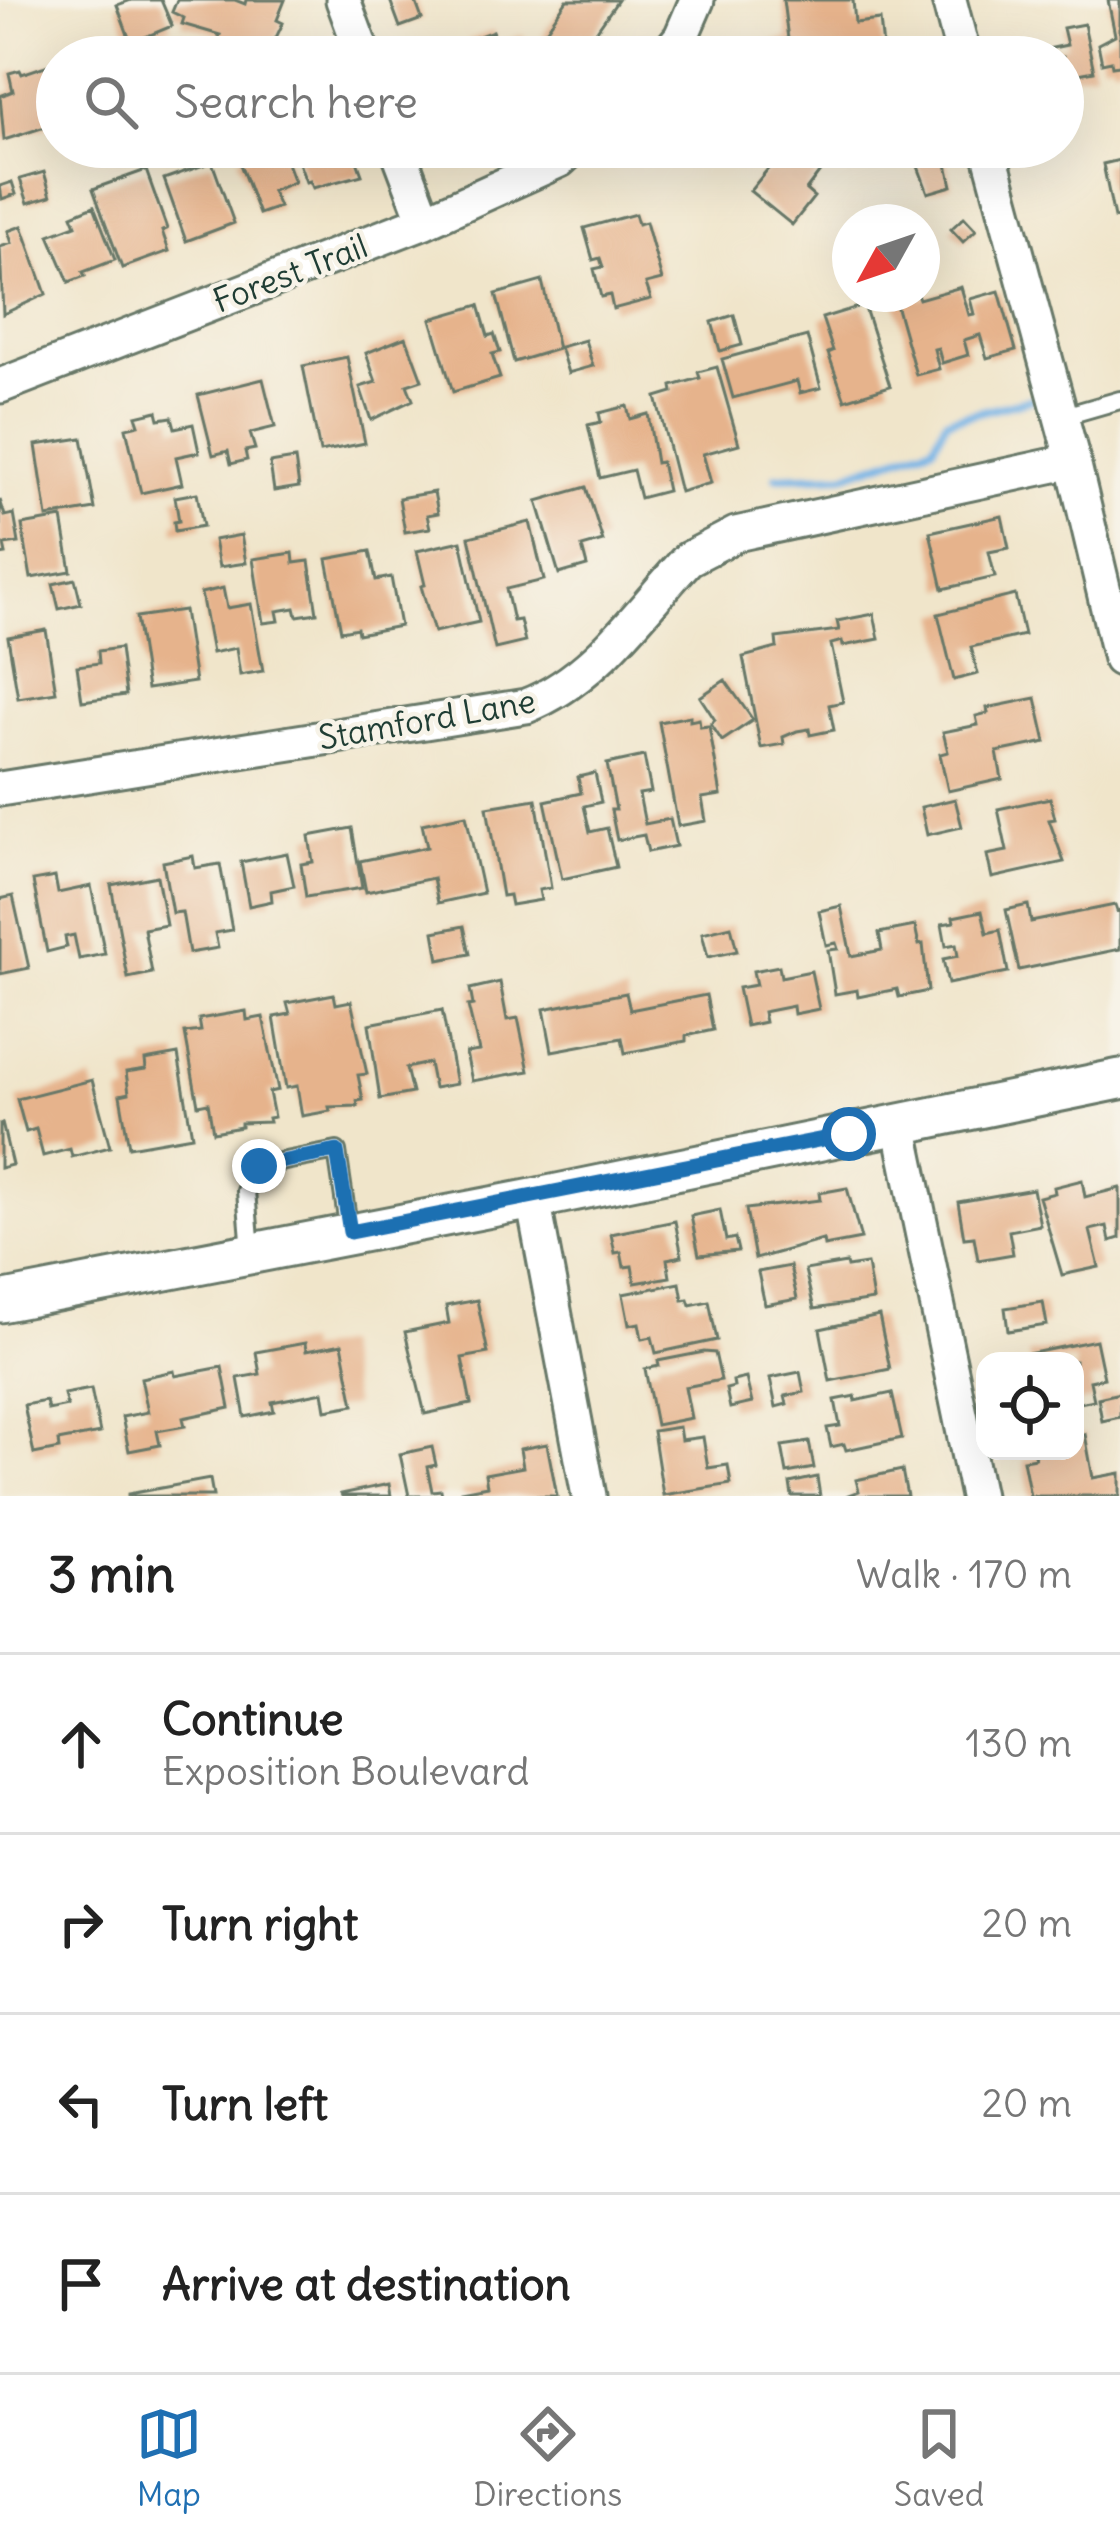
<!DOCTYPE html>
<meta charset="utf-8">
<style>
:root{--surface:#fff;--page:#f6f6f6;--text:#222;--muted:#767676;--line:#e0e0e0;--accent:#1f6fb2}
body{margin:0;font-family:Delius,sans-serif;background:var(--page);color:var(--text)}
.controls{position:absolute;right:36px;bottom:36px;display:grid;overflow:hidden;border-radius:24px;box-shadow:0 12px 48px #0002}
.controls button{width:108px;height:108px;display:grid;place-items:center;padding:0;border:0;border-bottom:3px solid var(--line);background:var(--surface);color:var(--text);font:60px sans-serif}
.compass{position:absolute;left:832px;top:204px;width:108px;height:108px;border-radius:50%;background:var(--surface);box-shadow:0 12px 48px #0002;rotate:230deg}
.stop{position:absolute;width:36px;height:36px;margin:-27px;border:9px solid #1f6fb2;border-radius:50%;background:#fff}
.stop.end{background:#1f6fb2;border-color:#fff;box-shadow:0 3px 12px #0008}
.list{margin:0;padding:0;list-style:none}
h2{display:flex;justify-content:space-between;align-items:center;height:156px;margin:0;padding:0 48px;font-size:51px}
h2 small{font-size:39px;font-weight:400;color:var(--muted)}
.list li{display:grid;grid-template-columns:78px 1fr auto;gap:36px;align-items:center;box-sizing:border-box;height:180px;padding:0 48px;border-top:3px solid var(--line)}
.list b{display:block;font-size:45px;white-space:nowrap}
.list p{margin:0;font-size:39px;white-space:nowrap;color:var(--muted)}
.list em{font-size:39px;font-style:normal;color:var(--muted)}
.icon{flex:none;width:66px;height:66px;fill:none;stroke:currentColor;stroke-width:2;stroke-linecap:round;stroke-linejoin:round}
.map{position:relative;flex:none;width:1120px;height:1496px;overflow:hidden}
.search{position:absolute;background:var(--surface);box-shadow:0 12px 48px #0002;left:36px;right:36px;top:36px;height:132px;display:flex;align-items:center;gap:30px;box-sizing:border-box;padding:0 42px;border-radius:66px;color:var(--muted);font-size:45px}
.sheet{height:876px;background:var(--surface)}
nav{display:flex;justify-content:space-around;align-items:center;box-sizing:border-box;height:168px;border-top:3px solid var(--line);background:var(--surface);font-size:33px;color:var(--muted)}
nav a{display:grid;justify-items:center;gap:6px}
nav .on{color:var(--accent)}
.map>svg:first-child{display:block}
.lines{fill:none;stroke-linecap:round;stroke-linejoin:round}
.stream{stroke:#72b2e6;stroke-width:8}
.building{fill:#e6b38c}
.service-casing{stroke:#687868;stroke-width:22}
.minor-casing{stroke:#687868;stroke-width:39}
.tertiary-casing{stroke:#687868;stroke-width:45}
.service{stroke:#fff;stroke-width:16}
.minor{stroke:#fff;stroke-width:33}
.tertiary{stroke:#fff;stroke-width:39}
.route{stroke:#1f6fb2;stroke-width:15}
.labels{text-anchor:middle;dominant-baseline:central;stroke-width:9;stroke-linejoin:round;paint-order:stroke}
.street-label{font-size:33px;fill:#1f3d34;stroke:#f7f3e8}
</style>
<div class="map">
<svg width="1120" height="1496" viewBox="0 0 1120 1496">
<rect width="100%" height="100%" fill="#f7f3e8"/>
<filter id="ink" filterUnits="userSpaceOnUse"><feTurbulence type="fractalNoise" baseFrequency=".00833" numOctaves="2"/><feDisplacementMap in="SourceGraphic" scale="24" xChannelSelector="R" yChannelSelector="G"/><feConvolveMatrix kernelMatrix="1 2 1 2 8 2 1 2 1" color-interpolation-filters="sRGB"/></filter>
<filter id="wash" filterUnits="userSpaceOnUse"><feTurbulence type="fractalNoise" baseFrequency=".004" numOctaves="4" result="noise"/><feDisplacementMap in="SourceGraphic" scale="48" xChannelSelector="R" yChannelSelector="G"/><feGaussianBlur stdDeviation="2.7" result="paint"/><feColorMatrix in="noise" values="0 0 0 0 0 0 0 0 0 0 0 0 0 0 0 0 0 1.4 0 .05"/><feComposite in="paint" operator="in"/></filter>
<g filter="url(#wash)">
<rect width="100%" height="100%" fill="#f0e5ca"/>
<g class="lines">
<path class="stream" d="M776,477L844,475L934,445L946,420L1031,399"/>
</g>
<g id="blocks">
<path class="building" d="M131,0H161L172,26L131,43L117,5Z
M177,0H235L245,4L246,0H285L277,20L283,23L273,44L267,41L265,46L274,50L271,57H210L220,35L182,24L184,18L172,12Z
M390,0H415L422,19L400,27Z
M567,0H618L578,57H543L550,41L542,36Z
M783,0H853L855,23L880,20L884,57H774L772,41L788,39Z
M1108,0H1120V65L1112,66L1111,61L1102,63L1098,44L1115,35Z
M1084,24L1094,71L1063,77V57H1045L1043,50L1067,45L1063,28Z
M493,31L497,44L523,34L531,57H472L466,41Z
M448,45L453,57H416V56Z
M54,63L57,117L46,121L48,126L4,140L0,96L13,91L9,73L20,70L22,74Z
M269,147H281L294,182L272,191L279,207L259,214L238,159Z
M297,147H348L349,152L353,150L362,175L313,188L310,181L306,182L295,152Z
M750,147H794L822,169L806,190L814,197L792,225L750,191L772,164Z
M892,147H943L952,186L928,193L916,161L897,166Z
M1120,160V217L1114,218L1103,164Z
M212,162L234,223L186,241L164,179Z
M146,170L167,229L162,231L169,251L122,268L93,189Z
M44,172L51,196L28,203L20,179Z
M12,182L16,194L2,199L0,186Z
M94,206L115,260L83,272L85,276L69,282L49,235L76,225L72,215Z
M635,214L638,224L646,222L662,280L646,284L651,299L613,309L610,295L601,297L594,269L603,267L600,258L593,260L584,228Z
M964,217L976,230L963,242L951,229Z
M22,226L46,294L3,314L0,247L12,243L8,231Z
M542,281L558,349L514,362L496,294Z
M961,287L969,315L974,314L970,299L999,291L1016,350L987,358L980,335L964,340L968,355L942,363L938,348L934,349L939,369L916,375L893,294H917L919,299Z
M479,305L488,336L494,334L500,352L492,354L500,378L453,392L431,319Z
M864,305L890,386L845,400L828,353L833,351L822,318Z
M734,315L742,345L720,351L712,322Z
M807,336L821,388L800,393L797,381L733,398L722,359Z
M406,337L422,380L407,385L413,400L371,420L360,387L376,382L366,353Z
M585,340L593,366L568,373L560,347Z
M347,357L365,443L320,452L303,366Z
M717,367L739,444L703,454L711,483L680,492L656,397L673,392L672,386L700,378L698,372Z
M263,379L275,427L250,433L255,449L245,451L247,460L231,464L228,451L213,455L198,395Z
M627,406L630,419L648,414L656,463L661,462L667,491L640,498L633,470L600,478L588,425L601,422L599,413Z
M157,411L159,419L172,417L175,428L193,424L199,452L176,457L182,484L141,493L126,428L139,425L136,416Z
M82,438L95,509L47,517L36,445Z
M295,459L299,487L274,491L270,463Z
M586,487L603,541L582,547L587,566L559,574L537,501Z
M434,492L438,513L427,515L430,528L405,532L399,498Z
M197,493L203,526L175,531L174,522L179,521L175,497Z
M0,500L5,516L14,514L19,543L4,545L6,554L0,555Z
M1002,516L1009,548L989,552L995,577L943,589L930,532Z
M62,518L71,571L31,578L22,525Z
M530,522L544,580L506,589L513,621L520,620L525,642L495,649L469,537Z
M241,535L246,563L219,567L214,540Z
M461,541L479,622L434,632L421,586L425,585L417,551Z
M370,551L376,580L391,577L400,626L358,634L357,628L341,631L327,559Z
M293,553L294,563L309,561L317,613L297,616L295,608L277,611L279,621L263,623L253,559Z
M75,579L81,604L59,609L53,584Z
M223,588L227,608L251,604L263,671L240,675L236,648L212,653L201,593Z
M1015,595L1024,635L971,647L978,674L954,680L938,614Z
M184,610L195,682L147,689L136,617Z
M874,614L879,639L843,646L842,641L831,644L843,702L829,705L834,730L810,735L809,729L797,731L783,737L784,744L761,748L743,657L777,648L776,638L839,630L837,621Z
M46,630L56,692L18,698L8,637Z
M120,648L126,695L82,701L77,666L99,663L98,651Z
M725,680L753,720L722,741L711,724L715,720L700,697Z
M1036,698L1046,742L997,752L1002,779L948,791L940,754L948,752L943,732L978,725L976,716L988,713L987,708Z
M690,716V721L699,719L700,727L709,726L721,795L702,798L706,821L678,826L659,722Z
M644,756L651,792L639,794L645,824L670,819L676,846L648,852L644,835L617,840L611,810H616L607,764Z
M595,773L601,802L584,806L590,832L607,828L616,867L562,879L545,801L581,793L578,777Z
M1050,798L1055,819L1049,820L1064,862L992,878L987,855L1007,851L998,809Z
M536,799L551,888L539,890L541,900L511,905L509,895L502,896L487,807Z
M955,799L962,827L927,835L921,807Z
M466,815L483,893L438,903L433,878L366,892L360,861L427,847L422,824Z
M352,828L362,888L306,897L301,864L313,862L309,836Z
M287,853L294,886L271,891L272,901L249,906L241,862Z
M193,856L195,868L220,864L232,930L215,933L218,948L189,953L182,912L172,913L163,862Z
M157,876L166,925L144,929L152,973L128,978L111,885Z
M55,877L58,893L91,886L105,954L79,959L74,935L65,937L67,947L47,952L33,881Z
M13,896L29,968L0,974V899Z
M1028,905L1031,922L1115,905L1117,911L1120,910V949L1019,970L1006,910Z
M841,906L851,956L882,950L879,933L915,926L919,945L923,944L928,991L899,997L897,989L858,997L857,990L835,994L828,950L838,949L836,943L826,945L819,911Z
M982,911L987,933L1000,930L1008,972L948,984L943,959L958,956L956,944L946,946L942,924L954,922L953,917Z
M464,926L470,954L439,960L434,932Z
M731,926L737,951L708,957L702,933Z
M779,966L781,977L811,971L819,1009L794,1014L793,1006L763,1012L765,1022L746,1026L738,988L756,985L753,971Z
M500,982L507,1020L518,1018L529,1071L472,1081L466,1053L479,1051L468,1006L473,1005L470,989Z
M626,993L630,1010L706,995L713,1030L686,1036V1041L625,1053L622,1038L552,1051L544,1009Z
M334,994L336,1004L351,1001L367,1074L358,1075L363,1100L357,1101L358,1106L329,1107L330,1111L302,1116L297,1086L286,1088L274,1017L290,1014L287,1003Z
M442,1010L456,1084L434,1088L429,1063L406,1068L412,1093L380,1099L369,1024Z
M246,1011L247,1020L263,1017L278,1090L269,1092L274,1117L268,1118L269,1122L241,1123V1127L213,1132L208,1103L198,1105L185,1033L201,1031L199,1019Z
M178,1054L192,1136L129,1147L120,1095L129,1093L126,1072L146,1069L145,1060Z
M92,1080L110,1147L72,1157L70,1149L43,1156L36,1129L26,1132L17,1099Z
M2,1123L12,1165L0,1168V1124Z
M1082,1180L1085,1197L1120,1188V1238L1110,1241L1107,1226L1090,1230L1099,1267L1062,1275L1039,1197L1055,1193L1054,1187Z
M847,1188L861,1239L824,1246L823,1240L755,1259L746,1209L820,1200L819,1193Z
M1033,1189L1040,1225L1009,1231L1013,1254L978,1260L974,1237L964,1238L958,1202Z
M720,1210L726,1240L735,1238L738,1251L699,1255L691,1216Z
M675,1221L682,1256L667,1259L670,1277L635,1283L632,1266L624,1267L621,1252L615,1253L611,1234Z
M846,1263L847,1267L867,1264L873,1300L814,1309L805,1270Z
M790,1266L797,1299L765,1305L758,1272Z
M680,1283L683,1300L688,1299L690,1305L709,1301L717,1340L656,1353L652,1337L642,1339L639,1323L629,1325L623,1294Z
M477,1300L488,1353L462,1358L471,1404L425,1414L405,1332L449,1323L446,1306Z
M1043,1302L1047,1325L1008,1331L1005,1308Z
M879,1316L890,1369L830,1381L820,1329Z
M1096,1340L1104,1378L1090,1381L1094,1400L1075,1404V1361H1029L1028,1354Z
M305,1343L306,1351L342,1344L354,1405L326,1410L323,1392L272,1402L274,1411L245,1417L238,1378L260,1374L256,1352Z
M704,1352L715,1353L721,1380L685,1387L691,1418L656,1425L645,1369L659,1366L658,1361Z
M222,1367L230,1408L183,1418L185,1426L157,1431L160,1445L129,1451L122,1417L148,1412L141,1378L174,1371L175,1376Z
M800,1372L804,1392L785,1396L787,1404L776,1407L770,1378Z
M746,1378L752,1403L730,1408L726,1389L734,1387L733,1381Z
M91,1389L100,1433L58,1441L59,1449L34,1454L24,1405L46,1401L48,1410L67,1406L64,1394Z
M892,1393L902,1438L846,1450L844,1444L831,1447L827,1428L840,1426L835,1400L855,1396V1401Z
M1120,1393V1417L1102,1421L1098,1398Z
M679,1427L681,1440L703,1437L708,1468L728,1465L731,1484L663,1495L653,1431Z
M1085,1434L1093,1478L1120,1473V1496H1030L1023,1460L1035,1458L1033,1451H1075V1436Z
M809,1442L814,1468L787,1473L782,1446Z
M547,1444L557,1496H462L461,1491L487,1486L485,1474L523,1467L520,1449Z
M432,1447L436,1465L427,1467L432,1491L441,1490L442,1496H409L400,1454Z
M902,1470L907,1496H846L859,1491L856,1480Z
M817,1477L820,1496H792L790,1483Z
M210,1479L213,1496H128V1494Z
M389,1484L391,1496H342L341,1494Z"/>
</g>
</g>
<g filter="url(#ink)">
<use href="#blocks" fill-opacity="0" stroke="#687868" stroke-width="3"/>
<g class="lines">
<g class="service-casing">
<path id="service" d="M1061,417L1120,400
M251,1251L246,1191L259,1166L337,1151L349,1232"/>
</g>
<g class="minor-casing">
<path id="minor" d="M343,0L364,57
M949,0L964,57
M665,57L681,37L697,0
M397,147L425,221
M988,147L1073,461L1120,659
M0,386L425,221L560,160L574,147
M0,789L526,706C594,680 640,611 688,559L736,534L1073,461
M900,1125L977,1496
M533,1199L589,1496"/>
</g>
<g class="tertiary-casing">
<path id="tertiary" d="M0,1302L533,1199L1120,1079"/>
</g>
<use href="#service" class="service"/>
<use href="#minor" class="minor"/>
<use href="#tertiary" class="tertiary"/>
</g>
</g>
<g class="lines" filter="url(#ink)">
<path class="route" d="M259,1166L337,1151L350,1232L849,1134"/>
</g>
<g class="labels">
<g class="street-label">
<text transform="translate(290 273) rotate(-21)">Forest Trail</text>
<text transform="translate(427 719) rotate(-10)">Stamford Lane</text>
</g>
</g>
</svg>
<div class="controls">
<button><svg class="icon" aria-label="locate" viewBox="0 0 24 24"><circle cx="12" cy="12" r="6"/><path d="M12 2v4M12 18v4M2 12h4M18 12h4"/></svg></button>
</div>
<svg class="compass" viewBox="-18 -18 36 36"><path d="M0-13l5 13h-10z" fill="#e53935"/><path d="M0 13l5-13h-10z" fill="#767676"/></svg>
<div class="stop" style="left:849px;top:1134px"></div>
<div class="stop end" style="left:259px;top:1166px"></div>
<div class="search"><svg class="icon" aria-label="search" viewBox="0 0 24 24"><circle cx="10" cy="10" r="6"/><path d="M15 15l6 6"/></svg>Search here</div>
</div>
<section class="sheet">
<h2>3 min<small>Walk · 170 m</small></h2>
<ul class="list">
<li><svg class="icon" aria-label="ahead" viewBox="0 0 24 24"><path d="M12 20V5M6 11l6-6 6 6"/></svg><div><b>Continue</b><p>Exposition Boulevard</p></div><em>130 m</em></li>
<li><svg class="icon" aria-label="right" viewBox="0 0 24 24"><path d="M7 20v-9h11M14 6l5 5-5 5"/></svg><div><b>Turn right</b></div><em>20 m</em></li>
<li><svg class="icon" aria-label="left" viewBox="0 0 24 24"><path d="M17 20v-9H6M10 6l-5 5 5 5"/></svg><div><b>Turn left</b></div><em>20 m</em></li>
<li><svg class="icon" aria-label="arrive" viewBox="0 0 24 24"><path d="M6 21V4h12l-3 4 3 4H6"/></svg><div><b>Arrive at destination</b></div></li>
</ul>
</section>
<nav>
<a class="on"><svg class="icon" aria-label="map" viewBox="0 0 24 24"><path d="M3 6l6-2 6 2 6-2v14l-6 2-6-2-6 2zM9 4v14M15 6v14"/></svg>Map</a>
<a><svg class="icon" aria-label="directions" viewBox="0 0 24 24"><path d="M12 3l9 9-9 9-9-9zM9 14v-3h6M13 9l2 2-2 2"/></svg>Directions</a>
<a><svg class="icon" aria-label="saved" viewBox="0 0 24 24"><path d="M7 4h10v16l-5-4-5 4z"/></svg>Saved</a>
</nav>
